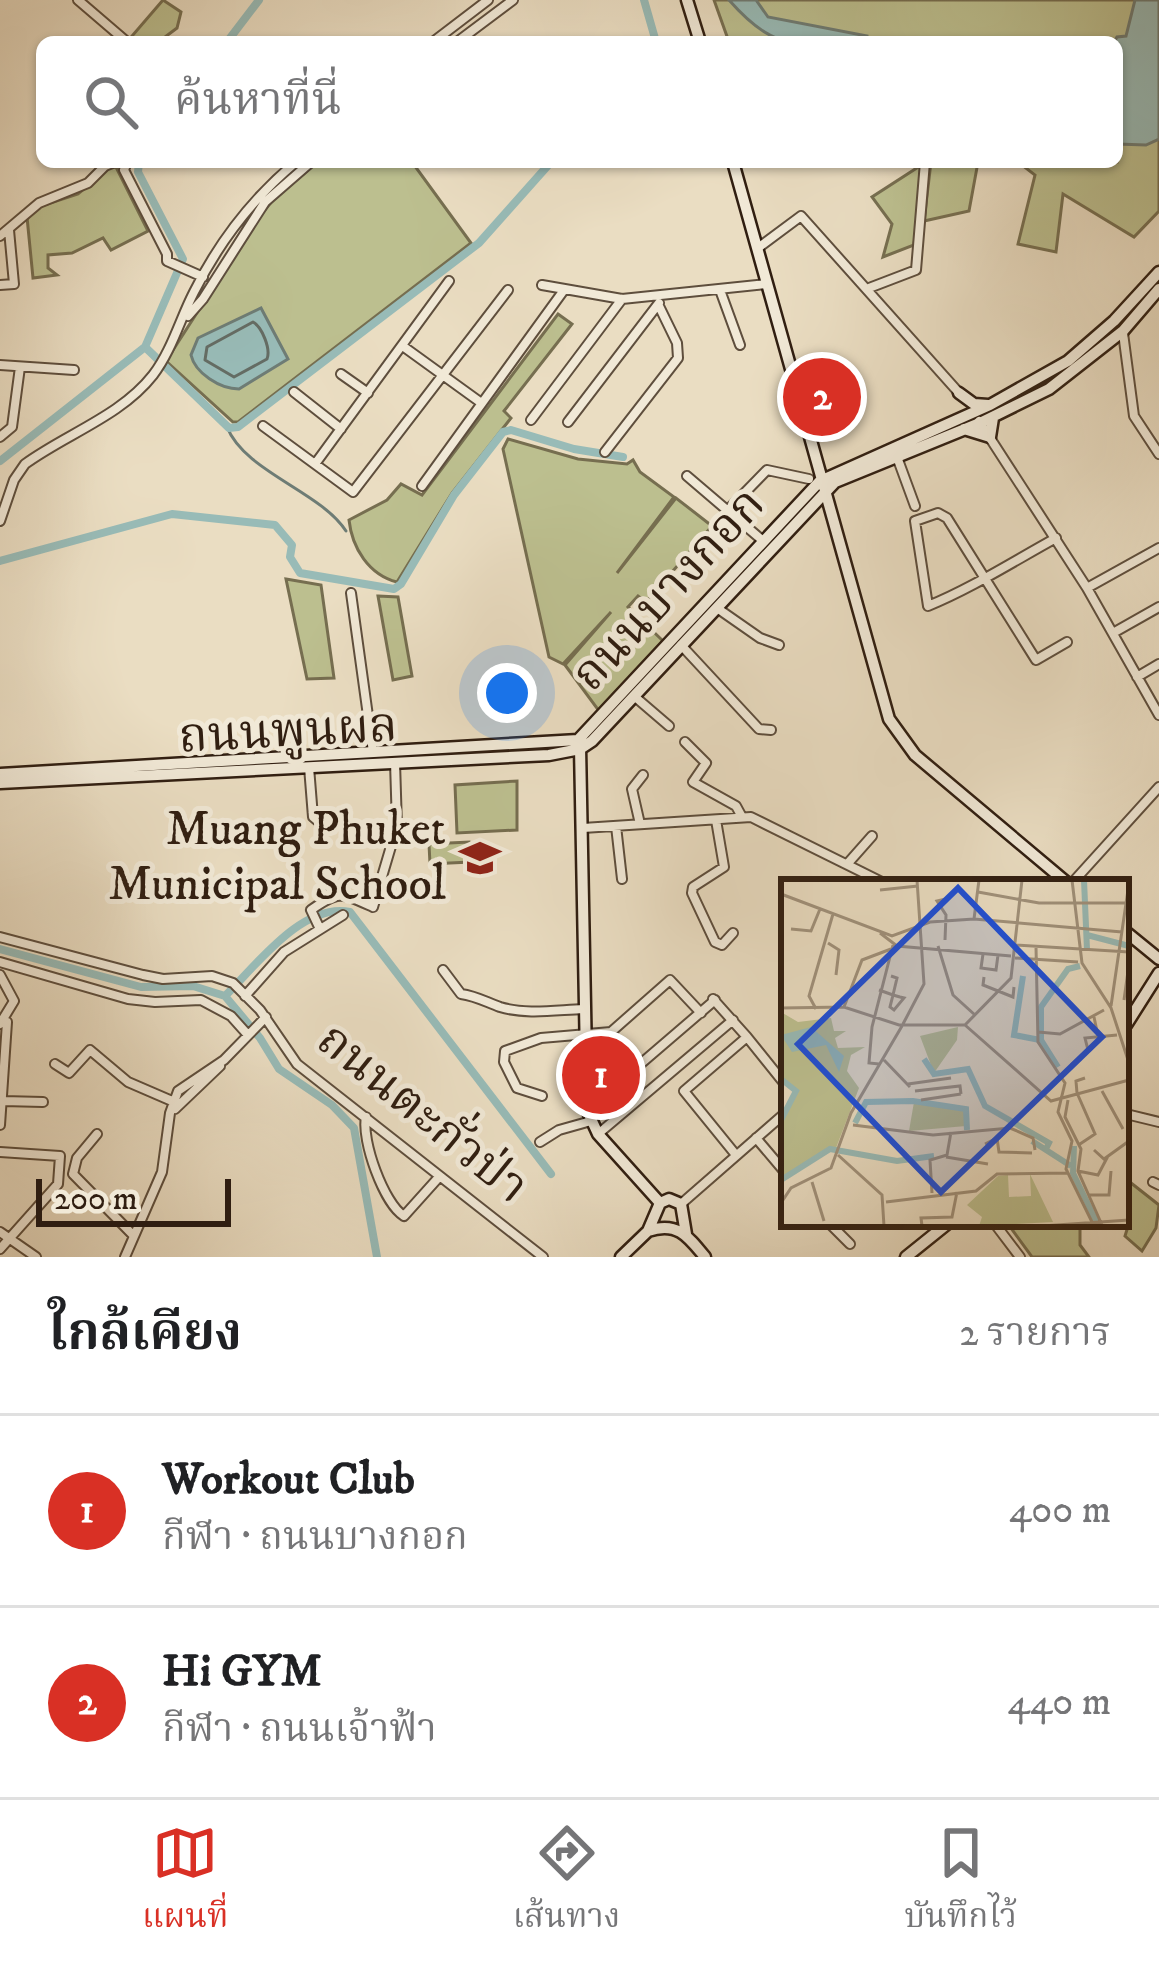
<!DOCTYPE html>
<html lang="th">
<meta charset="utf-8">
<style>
:root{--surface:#fff;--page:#f2f2f2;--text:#202124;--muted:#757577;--line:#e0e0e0;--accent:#d93025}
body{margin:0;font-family:"IM FELL DW Pica","Noto Serif Thai",serif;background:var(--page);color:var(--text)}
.scale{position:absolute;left:36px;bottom:30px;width:195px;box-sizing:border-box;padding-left:12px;border:6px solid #301e11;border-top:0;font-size:33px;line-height:42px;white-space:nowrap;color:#301e11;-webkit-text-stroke:9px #f1e9d7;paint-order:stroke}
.you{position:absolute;left:507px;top:693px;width:42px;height:42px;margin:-30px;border:9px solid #fff;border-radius:50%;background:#1a73e8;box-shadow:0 0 0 18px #1a73e833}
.badge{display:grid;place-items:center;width:78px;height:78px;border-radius:50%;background:var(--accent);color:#fff;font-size:39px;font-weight:700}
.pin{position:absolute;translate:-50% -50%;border:6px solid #fff;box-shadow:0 3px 12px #0006}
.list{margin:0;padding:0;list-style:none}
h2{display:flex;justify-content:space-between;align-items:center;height:156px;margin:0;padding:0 48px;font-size:51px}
h2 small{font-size:39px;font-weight:400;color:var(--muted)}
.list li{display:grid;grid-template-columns:78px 1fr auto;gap:36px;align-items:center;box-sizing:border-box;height:192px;padding:0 48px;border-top:3px solid var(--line)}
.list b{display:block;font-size:45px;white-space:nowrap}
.list p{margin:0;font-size:39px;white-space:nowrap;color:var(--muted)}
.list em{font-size:39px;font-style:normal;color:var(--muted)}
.icon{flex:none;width:66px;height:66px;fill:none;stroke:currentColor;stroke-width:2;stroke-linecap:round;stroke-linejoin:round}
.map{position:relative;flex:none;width:1159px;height:1257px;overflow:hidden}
.search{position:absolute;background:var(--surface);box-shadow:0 3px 9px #0004;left:36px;right:36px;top:36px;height:132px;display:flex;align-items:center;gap:30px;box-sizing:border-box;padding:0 42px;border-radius:18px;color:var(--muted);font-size:45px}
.sheet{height:540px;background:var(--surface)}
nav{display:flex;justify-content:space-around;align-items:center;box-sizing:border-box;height:168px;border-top:3px solid var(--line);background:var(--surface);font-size:33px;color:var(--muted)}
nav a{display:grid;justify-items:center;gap:6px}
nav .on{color:var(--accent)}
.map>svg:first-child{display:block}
.green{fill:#bcbf8f;stroke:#766e50;stroke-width:3}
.water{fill:#98bbb7;stroke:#6e7c75;stroke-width:3}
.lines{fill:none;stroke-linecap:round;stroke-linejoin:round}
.shore{stroke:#646c64;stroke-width:3}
.stream{stroke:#6e7c75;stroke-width:3}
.canal{stroke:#98bbb7;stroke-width:8}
.street-casing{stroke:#5e4e3d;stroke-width:12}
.secondary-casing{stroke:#301e11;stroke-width:15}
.street{stroke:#f1e9d7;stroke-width:8}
.secondary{stroke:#f1e9d7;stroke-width:10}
.labels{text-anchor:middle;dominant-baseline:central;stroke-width:10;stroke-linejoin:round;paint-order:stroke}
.street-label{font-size:48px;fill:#301e11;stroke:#f1e9d7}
.poi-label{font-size:48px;fill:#301e11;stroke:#f1e9d7;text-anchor:end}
.inset-river{fill:none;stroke:#98bbb7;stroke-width:6}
.inset-road{fill:none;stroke:#a0917b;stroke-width:3}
.view{fill:#1d4ed8;fill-opacity:0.15;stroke:#1d4ed8;stroke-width:6}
.inset-edge{fill:none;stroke:#301e11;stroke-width:6}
</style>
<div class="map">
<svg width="1159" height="1257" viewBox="0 0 1159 1257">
<rect width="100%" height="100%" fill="#eaddc2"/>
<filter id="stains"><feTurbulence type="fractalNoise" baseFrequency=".00167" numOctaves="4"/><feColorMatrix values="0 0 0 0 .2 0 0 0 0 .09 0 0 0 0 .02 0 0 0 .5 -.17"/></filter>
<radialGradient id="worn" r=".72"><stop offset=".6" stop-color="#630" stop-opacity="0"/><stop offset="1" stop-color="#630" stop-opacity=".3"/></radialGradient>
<path class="green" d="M163,0L181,12L177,28L165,37L169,42H139L132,36Z
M714,0H1159V211L1134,237L1063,194L1056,252L1018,244L1035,175L1018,162H1117V42H729Z
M317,162H412L471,243L238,422H233L166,361L258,218L274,199Z
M931,162H978L969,211L924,221Z
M923,164L914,245L883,257L892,224L872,197Z
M110,167H116L148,231L111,250L103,238L72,253L48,255V268L57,275L33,278L27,217L38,207L78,194Z
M558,314L572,324L504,411L511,418L452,493L397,582C369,575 352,548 349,520L387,500L401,484L422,495Z
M508,439L578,459L627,464L633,460L640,472L674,497L617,573L676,498L712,526L646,602L638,596L628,607L663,641L599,711L565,665L611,612L563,664L549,657L503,449Z
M286,579L321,585L334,678L307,679Z
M378,596L398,597L412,676L393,680Z
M517,781V830L457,833L455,785Z
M469,842L470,862L430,864L429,844Z
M1126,1179L1159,1205L1156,1228L1142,1251L1125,1236L1130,1220L1126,1218Z
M1008,1224H1075L1080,1228V1245L1089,1257H1032Z"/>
<path class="water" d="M729,0H756L768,17L867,36V42C797,42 778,56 729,0Z
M1135,0H1159V139L1146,145L1117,144L1114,42L1117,37L1126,36Z
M261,308L288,359L239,389C220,389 195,373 191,355L198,338Z"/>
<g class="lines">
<path class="shore" d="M253,322C262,327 271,349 267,359L234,377L205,360L207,347Z"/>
<path class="stream" d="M227,427C245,472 320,491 346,531"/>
<path class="canal" d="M644,0L656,42
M227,42L259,0
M145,347L229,428L238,427L479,243L551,162
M0,461L145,347L183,259L138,172L139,162
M0,561L172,514L275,525L292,545L290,557L300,573L394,589L401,584L454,495L503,432L511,430L574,449L623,457
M0,949L141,987L193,986L225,996L260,1038L279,1069L332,1105L354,1128L377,1257
M225,996C255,967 302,902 350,912L551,1174"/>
<g class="street-casing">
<path id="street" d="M78,0L127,42
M433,42L488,0
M457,42L513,0
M127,162L124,170L167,254V261L203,277
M0,236L39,203L88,183L105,166L115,162
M758,248L801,216L960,394
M0,285L14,284L9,230
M542,285L622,299L767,284
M869,288L916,270L925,162
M720,290L740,345
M188,316L203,299L265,202L311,162
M1123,333L1134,416L1159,454
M404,347L480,402
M0,365L74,370
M341,374L368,393
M294,392L341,429
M531,420L622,299
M979,421L1087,588L1159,715
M568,422L659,303
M263,426L353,492L508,290
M0,437L12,427L20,367
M605,452L678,358L677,343L659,306
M897,457L915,506
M315,464L449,281
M687,476L762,540
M422,486L564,290
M726,512L767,470L809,479
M0,521L14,480L25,464C66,434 121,416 153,375C172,350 180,319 194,292C219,242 253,198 296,162
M1056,538C1014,561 972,588 928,606L915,521L938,513L947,518L1036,660L1067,642
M1087,588L1159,548
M351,593L373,752
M717,608L760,638L779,645
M1113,633L1159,607
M681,645L759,729L771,730
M1137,677L1159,664
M634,696L669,726
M685,742L706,763L693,782L736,806L742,817
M309,767L313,817L325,827
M716,820L724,867L693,887L692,893L715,942L722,945L733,933
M640,824L632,789L643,775
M616,826L622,879
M583,828L751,817L882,882
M849,862L872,836
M329,873L331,896
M1073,882L1159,787
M319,927L311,910C339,890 342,893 373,907L397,826L395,762
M0,937L143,975L163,979L212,976L233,983L260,1010L297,1064L543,1257
M0,962L128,999L155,1002L201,1000L231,1016L248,1035
M443,970L461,994C476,996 486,1002 500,1007C526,1015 556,1010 583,1009
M0,975L14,1001L0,1024
M245,996L284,952L343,915
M713,999L747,1037
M611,1032L612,1089
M55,1064L69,1073L90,1050L128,1082L172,1101
M542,1096L517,1088L504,1062L505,1051L541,1038L611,1032L670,980L701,1013
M3,1101L43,1102
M175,1109L220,1066
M588,1109L715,1000
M1126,1114L1159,1122
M366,1117C361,1140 384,1204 404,1216L439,1177
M0,1125L7,1022
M97,1134L77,1158L73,1174L134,1236
M598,1134L733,1020
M756,1138L784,1171
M540,1142L559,1130L591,1121
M0,1152L60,1156L58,1184L0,1249
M736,1155L684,1091L747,1037L784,1083
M1153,1182L1159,1185
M681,1204L784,1114
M830,1224L850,1244
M995,1224L1020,1257
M0,1232L36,1257
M125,1257L162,1172L170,1113L178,1091L224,1060L266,1017"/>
</g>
<g class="secondary-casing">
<path id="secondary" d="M687,0L700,42
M733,162L889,719L915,755L1066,882
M959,393L974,404L988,405
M964,429L990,437L993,418
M580,747L587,1110L598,1134L660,1203
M0,774L578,740L820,481L990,405L1068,361L1114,321L1159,272
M0,783L549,755L580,749L592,741L835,482L980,423L1049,389L1123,331L1159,289
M1126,932L1159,959
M1126,1025L1159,973
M660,1203L669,1199L681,1204L686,1234
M648,1231C677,1221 688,1236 705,1257
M621,1257L648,1231L660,1203
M906,1257L947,1224"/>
</g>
<use href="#street" class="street"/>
<use href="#secondary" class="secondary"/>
</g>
<defs>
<g id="school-bare" transform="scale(3.24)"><path d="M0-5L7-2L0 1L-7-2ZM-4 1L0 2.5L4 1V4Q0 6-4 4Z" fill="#8f2418" stroke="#f1e9d7" stroke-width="2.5" paint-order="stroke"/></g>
</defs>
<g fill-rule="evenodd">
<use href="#school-bare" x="480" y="858"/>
</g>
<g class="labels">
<g class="street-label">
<text transform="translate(669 590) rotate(-47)">ถนนบางกอก</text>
<text transform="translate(288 732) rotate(-3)">ถนนพูนผล</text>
<text transform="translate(422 1114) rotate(39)">ถนนตะกั่วป่า</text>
</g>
<g class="poi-label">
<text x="446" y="830">Muang Phuket<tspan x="446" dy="55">Municipal School</tspan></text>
</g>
</g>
<g transform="translate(781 879)">
<rect width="348" height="348" fill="#eaddc2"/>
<path d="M0,133L17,143L50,139L53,152H65L54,159L57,169L84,168L70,176L66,192L78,209L55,269L0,303V237L14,212L0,201ZM177,148L176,161L153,194L139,157ZM133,223L185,231V247L128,252ZM249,295L272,343L198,347L201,338L186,326L217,297L227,296L228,318L250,317Z" fill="#bcbf8f"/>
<path d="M30,148L63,177L58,193L45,166L11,173L0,156Z" fill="#98bbb7"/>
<path class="inset-river" d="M303,1L306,71M306,56L348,67M242,97L233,156L259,161M143,180L153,195L187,190L204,227L268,264L265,270M277,188L260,161V128L287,90L299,87M0,200L15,212L0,241M74,244L85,223L132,222L185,230L186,251M251,262L290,287M293,267L292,294L316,344M0,301L49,270L116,282L153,277"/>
<path class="inset-road" d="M291,1L301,84L330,129L348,184M99,11L137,7M197,13L258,24H348M0,15L111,57L149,43L193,40L341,53M193,40L198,1M10,50L30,52L39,30M99,54L116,67L230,77M164,61L165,36L156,22L169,19M47,64L58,71L55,96M234,66L348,73M157,67L172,116L194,136M255,68L257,163L284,204L277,233L291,262L285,290L312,345M202,75L200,89L215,91L217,76M234,79L297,83M203,98L202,106L232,118L233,108M98,111L112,116L119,118L123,119L113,131L109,128L112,116L116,99L110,97M343,121L348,85M330,127L348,4M63,128L81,81L110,70M0,129L63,128L118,146H184M35,130L28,117L52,35M122,145L143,105L136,1M184,146L270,222L348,201M183,147L230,99L241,1M257,153L279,155L323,131M307,171L304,159L336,156M103,181L129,208M98,185L88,184L91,148L112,66M290,186L318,162L313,138M127,205L170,199M134,212L179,207L180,215M321,212L342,250M140,221L180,215M287,221L284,238L300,270L297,292L321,346M72,246L152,256L229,249L252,259L254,271M204,265L216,259L218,273L251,274M299,265L314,255L296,214L295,202L304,199M313,271L323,280L348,262M57,276L101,316L103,347M165,278L207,285M297,292L317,296L327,277M31,303L43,342M151,314L149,281L166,276L170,253M308,316H328L330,292M105,323L195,312L216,295L286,294M0,324L10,309L50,289L70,234L121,147M141,347L140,339L171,338L176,313M261,347L348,341"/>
<path class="view" d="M177,9L321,158L160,313L17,165Z"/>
<rect width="348" height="348" class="inset-edge"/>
</g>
<rect width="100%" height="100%" filter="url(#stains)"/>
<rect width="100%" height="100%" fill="url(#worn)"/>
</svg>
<div class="scale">200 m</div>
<div class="you"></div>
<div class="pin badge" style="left:601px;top:1075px">1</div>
<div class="pin badge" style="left:822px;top:397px">2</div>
<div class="search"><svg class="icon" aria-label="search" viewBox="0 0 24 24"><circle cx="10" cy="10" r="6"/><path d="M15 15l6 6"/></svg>ค้นหาที่นี่</div>
</div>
<section class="sheet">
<h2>ใกล้เคียง<small>2 รายการ</small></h2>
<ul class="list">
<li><span class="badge">1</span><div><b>Workout Club</b><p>กีฬา · ถนนบางกอก</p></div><em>400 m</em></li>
<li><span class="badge">2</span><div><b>Hi GYM</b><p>กีฬา · ถนนเจ้าฟ้า</p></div><em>440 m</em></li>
</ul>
</section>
<nav>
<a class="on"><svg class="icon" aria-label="map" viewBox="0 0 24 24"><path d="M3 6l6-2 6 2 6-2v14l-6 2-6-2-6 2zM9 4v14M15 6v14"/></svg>แผนที่</a>
<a><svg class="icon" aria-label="directions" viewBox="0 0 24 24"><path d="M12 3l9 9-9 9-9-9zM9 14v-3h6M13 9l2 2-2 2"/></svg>เส้นทาง</a>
<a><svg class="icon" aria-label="saved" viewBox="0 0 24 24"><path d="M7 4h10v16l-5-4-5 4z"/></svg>บันทึกไว้</a>
</nav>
